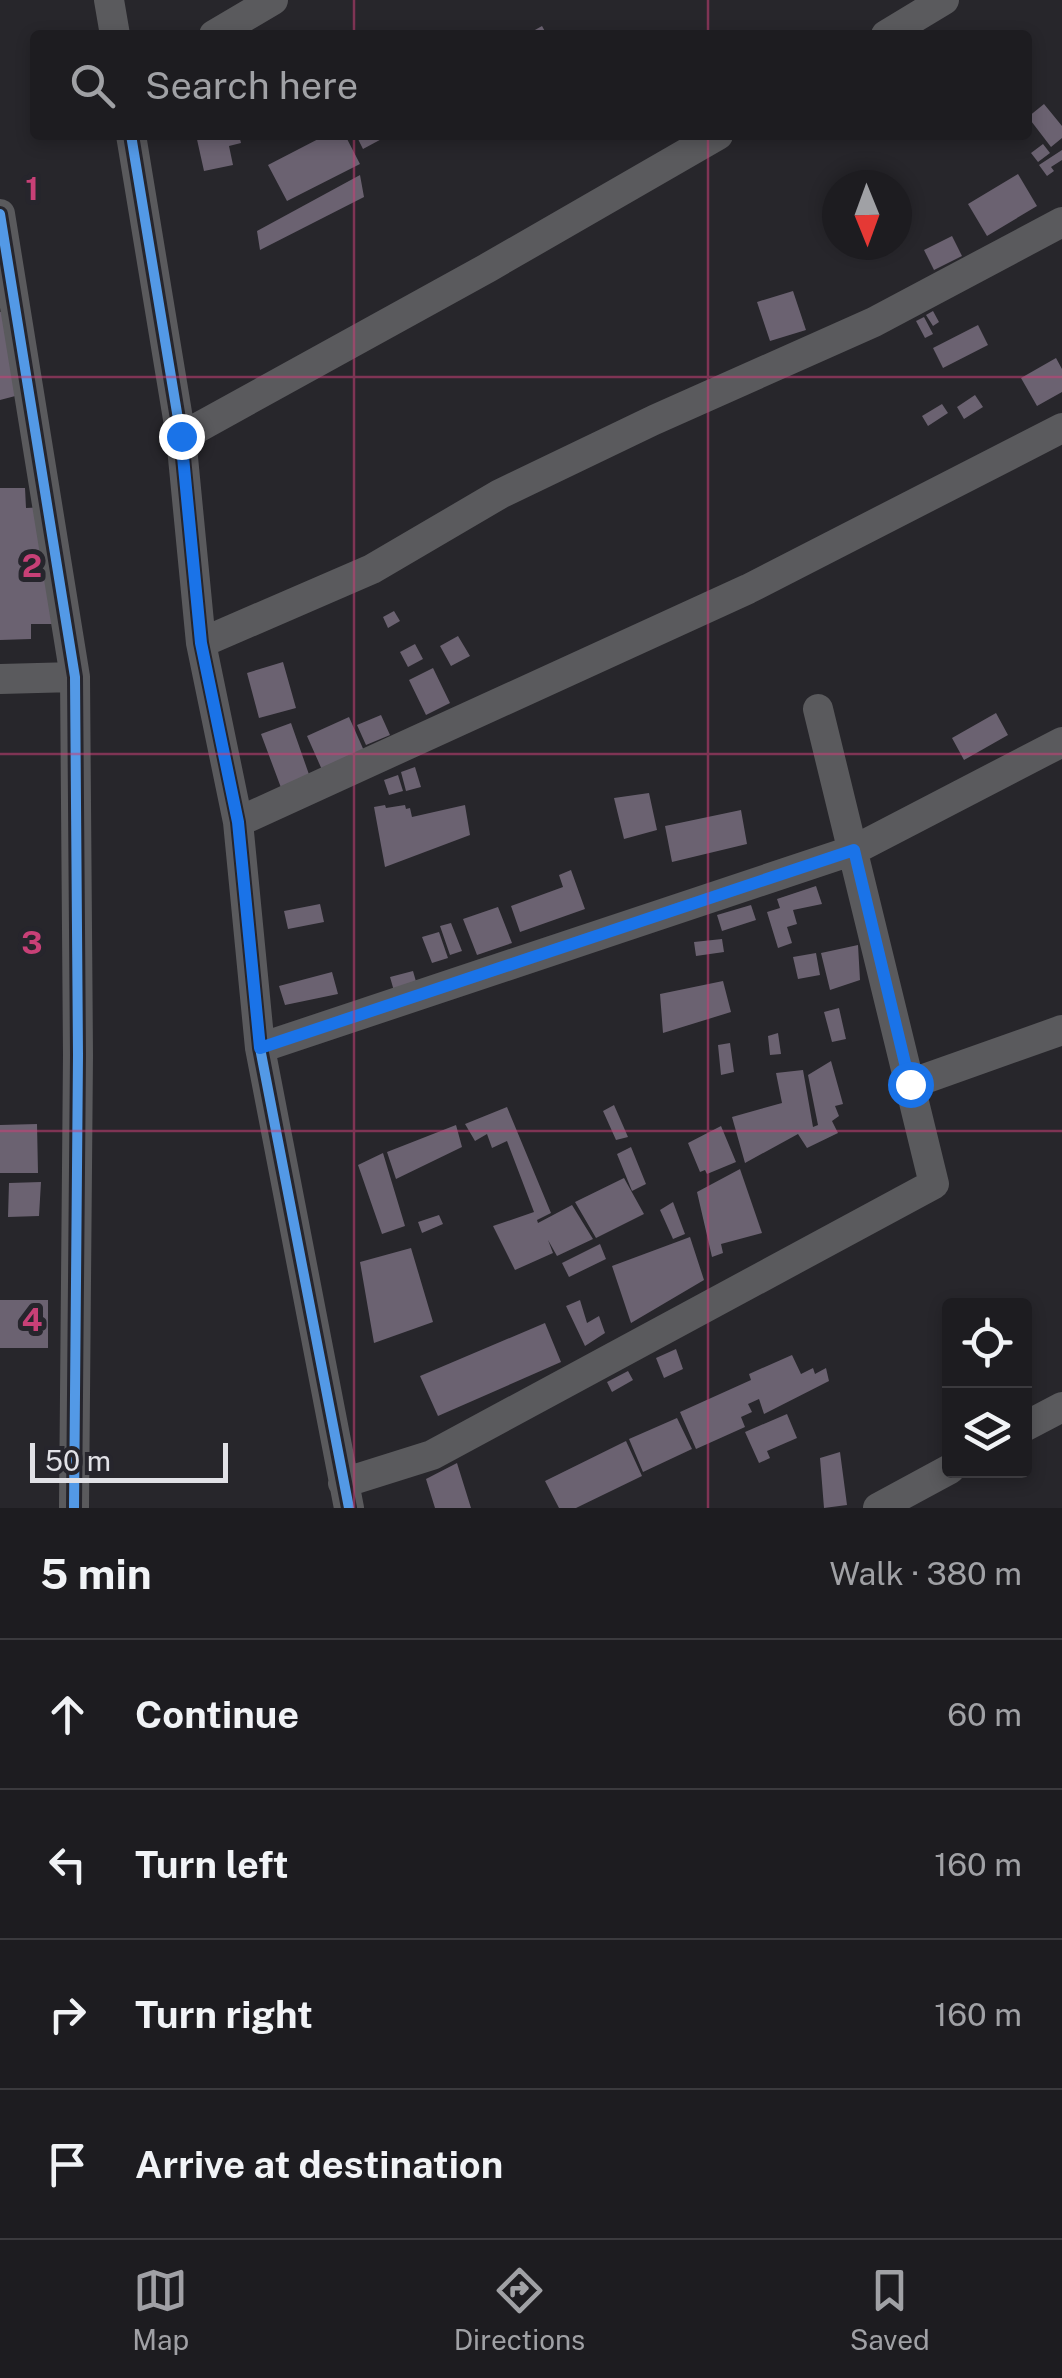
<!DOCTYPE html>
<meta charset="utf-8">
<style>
:root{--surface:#1d1c20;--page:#252529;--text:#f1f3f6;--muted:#a0a1a5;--line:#3b3a3e;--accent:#a0a0a5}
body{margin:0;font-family:"Public Sans",sans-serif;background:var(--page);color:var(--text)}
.controls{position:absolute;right:30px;bottom:30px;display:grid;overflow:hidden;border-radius:10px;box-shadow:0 5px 15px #0003}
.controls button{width:90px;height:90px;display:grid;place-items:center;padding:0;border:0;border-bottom:2px solid var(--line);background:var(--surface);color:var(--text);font:50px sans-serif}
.compass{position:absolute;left:822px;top:170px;width:90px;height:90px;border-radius:50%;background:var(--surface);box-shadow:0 5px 15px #0003;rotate:179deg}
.scale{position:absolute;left:30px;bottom:25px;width:198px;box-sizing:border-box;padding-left:10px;border:5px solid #e1e1e6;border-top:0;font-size:28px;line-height:35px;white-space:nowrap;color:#e1e1e6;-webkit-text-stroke:8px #26252c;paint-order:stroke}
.stop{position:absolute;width:30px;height:30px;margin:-22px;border:8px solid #1a73e8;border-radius:50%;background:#fff}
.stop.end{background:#1a73e8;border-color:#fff;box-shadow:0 2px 10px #0008}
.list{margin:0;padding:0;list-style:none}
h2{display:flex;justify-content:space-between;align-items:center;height:130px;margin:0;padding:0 40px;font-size:42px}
h2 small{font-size:32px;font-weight:400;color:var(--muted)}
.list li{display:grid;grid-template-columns:65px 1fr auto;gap:30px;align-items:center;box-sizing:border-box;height:150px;padding:0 40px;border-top:2px solid var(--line)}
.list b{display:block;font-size:38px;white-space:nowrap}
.list em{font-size:32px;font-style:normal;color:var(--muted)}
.icon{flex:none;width:55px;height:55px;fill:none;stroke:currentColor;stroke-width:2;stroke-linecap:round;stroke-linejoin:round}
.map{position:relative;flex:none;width:1062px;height:1508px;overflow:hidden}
.search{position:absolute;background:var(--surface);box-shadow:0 5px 15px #0003;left:30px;right:30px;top:30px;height:110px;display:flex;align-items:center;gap:25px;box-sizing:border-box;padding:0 35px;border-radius:10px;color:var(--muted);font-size:38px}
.sheet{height:730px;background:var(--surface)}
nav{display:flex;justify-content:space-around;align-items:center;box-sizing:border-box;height:140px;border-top:2px solid var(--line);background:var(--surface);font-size:28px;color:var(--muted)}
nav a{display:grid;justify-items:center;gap:5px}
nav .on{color:var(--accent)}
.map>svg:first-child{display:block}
.building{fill:#6b6271}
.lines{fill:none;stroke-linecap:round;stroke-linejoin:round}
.street{stroke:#5a5a5d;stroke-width:30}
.cycleway-casing{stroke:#26252c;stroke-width:16}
.cycleway{stroke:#5399e6;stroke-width:10}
.route{stroke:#1a73e8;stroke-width:12}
.grid{fill:none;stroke:#c84077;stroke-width:2.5;stroke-opacity:0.55}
.grid-label{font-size:32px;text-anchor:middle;font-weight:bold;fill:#c84077;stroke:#26252c;stroke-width:10;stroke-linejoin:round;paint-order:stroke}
</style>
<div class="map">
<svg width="1062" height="1508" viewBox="0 0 1062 1508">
<rect width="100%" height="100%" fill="#27262b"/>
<path class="building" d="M542,26L547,35H526Z
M1044,104L1062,126V138L1051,147L1028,117Z
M196,135H239L241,143L229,146L233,165L204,171Z
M326,135H345L360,164L287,201L268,165Z
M356,135H389L363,149Z
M1043,144L1050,153L1038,162L1031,153Z
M1062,150V160L1051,167L1054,171L1047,176L1039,165Z
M1018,174L1037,206L987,236L968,204Z
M360,175L364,197L260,250L257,231Z
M952,236L962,256L934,270L924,250Z
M793,291L806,330L770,341L757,302Z
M12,309L23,394L0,400V312Z
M933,311L939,322L933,326L926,315Z
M924,317L933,334L925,338L916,321Z
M978,325L988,345L943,368L933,348Z
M1056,358L1062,369V392L1037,406L1021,378Z
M975,395L983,407L964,419L957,407Z
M942,404L948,413L928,426L922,416Z
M0,488H25L26,508L47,507L52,624H31V639L0,640Z
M394,611L400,621L388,628L383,617Z
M458,636L470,656L451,666L440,646Z
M415,644L423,659L408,667L400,652Z
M283,662L296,708L259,718L247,673Z
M433,668L450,703L426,715L409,680Z
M996,713L1008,735L964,760L952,738Z
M381,715L390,735L366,745L357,725Z
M349,717L365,753L323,772L307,736Z
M291,723L312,783L283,793L261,734Z
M415,767L421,787L406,791L401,772Z
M398,775L403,791L389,795L384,780Z
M649,793L657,830L624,839L614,798Z
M385,805L386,808L405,805L406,809L410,808L412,817L465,805L470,835L385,867L374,807Z
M741,810L747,844L672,862L665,826Z
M571,870L585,909L520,932L511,906L563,887L559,875Z
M816,886L822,904L793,910L797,924L787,927L792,943L778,948L767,912L780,908L777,899Z
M320,904L324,922L288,929L284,911Z
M751,905L756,920L722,931L717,915Z
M498,907L512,943L477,955L463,919Z
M451,923L462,951L450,955L440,926Z
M439,932L448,958L432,963L422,937Z
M722,939L724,952L696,956L694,942Z
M858,945L860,980L830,990L821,953Z
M816,953L820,975L798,979L793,957Z
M413,971L417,985L394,991L390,977Z
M332,972L338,994L285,1005L279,986Z
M723,981L731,1012L663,1033L660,994Z
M839,1008L846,1039L832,1042L824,1012Z
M778,1033L781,1054L770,1055L768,1036Z
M730,1043L734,1072L721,1075L718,1045Z
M831,1061L843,1104L835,1106L839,1116L832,1121L838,1133L807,1148L798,1134L745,1163L732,1117L782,1103L776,1073L803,1070L813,1127L818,1125L808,1075Z
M614,1105L628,1137L616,1140L603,1111Z
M507,1107L551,1213L537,1220L538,1223L572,1205L593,1239L557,1256L548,1240L553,1253L515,1270L493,1226L534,1212L507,1141L492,1148L487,1134L475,1141L465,1124Z
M37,1124L38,1173H0V1125Z
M456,1125L462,1147L396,1179L387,1152Z
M721,1126L736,1162L707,1174L705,1170L700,1172L688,1143Z
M631,1147L646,1184L632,1191L617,1154Z
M383,1153L405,1226L382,1234L358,1165Z
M740,1169L762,1233L721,1244L723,1253L712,1257L697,1192Z
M624,1178L644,1214L596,1238L575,1202Z
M41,1182L39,1216L8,1217L9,1183Z
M673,1202L685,1234L673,1239L660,1210Z
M439,1215L443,1224L422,1233L418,1222Z
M690,1237L704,1280L631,1323L612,1266Z
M600,1244L606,1259L569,1277L562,1263Z
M411,1248L433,1322L374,1343L360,1262Z
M0,1300H48V1348H0Z
M580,1300L587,1323L599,1316L605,1333L585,1346L566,1306Z
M545,1323L561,1362L438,1416L420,1376Z
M676,1349L683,1369L664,1378L656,1358Z
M792,1355L801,1374L813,1368L815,1374L826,1368L829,1381L764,1414L759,1399L748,1404L752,1412L741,1417L745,1427L696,1449L680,1412L751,1380L749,1374Z
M628,1371L633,1380L612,1392L607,1382Z
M787,1414L797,1438L767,1451L770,1458L759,1463L745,1432Z
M677,1418L692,1449L643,1472L629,1439Z
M626,1441L642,1476L576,1508H559L545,1481Z
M840,1452L847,1505L824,1508L820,1458Z
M457,1463L471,1508H435L426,1479Z"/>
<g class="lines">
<path class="street" d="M109,0L115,35
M214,35L273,0
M886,35L944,0
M131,135L181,437L201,643L238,822L260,1048L349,1508
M0,214L75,677L78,1055L74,1508
M181,437L489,267L718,135
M201,643L372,569L500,494L654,420L874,322L1062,222
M0,679L75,677
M238,822L748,589L1062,428
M260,1048L854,850L1062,742
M910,1084L1062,1030
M1024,1427L1062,1407
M343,1483L432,1455L934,1184L818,709
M878,1508L950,1469"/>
<g class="cycleway-casing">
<path id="cycleway" d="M131,135L181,437L201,643L238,822L260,1048L349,1508
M0,214L75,677L78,1055L74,1508"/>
</g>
<use href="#cycleway" class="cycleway"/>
</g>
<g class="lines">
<path class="route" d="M181,436L201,643L238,822L260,1048L854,850L910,1084"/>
</g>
<path class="grid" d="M354,0V35M708,0V35M354,135V1508M708,135V1508M0,377H1062M0,754H1062M0,1131H1062"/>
<g class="grid-label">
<text x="32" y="200">1</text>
<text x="32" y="577">2</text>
<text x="32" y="954">3</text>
<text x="32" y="1331">4</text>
</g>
</svg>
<div class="controls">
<button><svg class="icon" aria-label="locate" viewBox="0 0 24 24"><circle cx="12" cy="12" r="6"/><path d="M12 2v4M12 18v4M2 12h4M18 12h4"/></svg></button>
<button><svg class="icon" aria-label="layers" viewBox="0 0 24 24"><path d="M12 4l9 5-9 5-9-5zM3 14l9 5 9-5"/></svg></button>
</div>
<svg class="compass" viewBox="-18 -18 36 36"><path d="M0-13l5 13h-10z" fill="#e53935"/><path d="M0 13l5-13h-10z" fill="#a0a1a5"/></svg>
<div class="scale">50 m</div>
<div class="stop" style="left:910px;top:1084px"></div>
<div class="stop end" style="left:181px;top:436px"></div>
<div class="search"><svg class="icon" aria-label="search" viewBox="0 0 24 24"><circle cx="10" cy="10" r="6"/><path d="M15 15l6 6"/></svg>Search here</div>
</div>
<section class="sheet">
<h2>5 min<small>Walk · 380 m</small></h2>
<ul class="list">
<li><svg class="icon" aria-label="ahead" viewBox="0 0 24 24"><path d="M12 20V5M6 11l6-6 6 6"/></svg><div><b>Continue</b></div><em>60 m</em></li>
<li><svg class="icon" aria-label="left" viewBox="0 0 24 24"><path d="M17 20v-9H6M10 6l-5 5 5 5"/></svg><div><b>Turn left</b></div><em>160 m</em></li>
<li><svg class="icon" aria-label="right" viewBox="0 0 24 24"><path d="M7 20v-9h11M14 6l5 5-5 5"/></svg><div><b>Turn right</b></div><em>160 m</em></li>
<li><svg class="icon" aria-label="arrive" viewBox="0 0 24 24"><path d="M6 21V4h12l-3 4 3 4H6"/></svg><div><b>Arrive at destination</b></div></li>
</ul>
</section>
<nav>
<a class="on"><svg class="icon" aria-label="map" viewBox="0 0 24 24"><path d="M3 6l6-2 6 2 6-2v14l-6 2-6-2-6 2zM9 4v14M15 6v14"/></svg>Map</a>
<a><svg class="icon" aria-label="directions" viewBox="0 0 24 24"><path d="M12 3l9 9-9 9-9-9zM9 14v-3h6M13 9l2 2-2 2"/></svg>Directions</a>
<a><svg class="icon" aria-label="saved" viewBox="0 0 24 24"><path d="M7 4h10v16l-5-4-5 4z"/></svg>Saved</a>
</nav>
